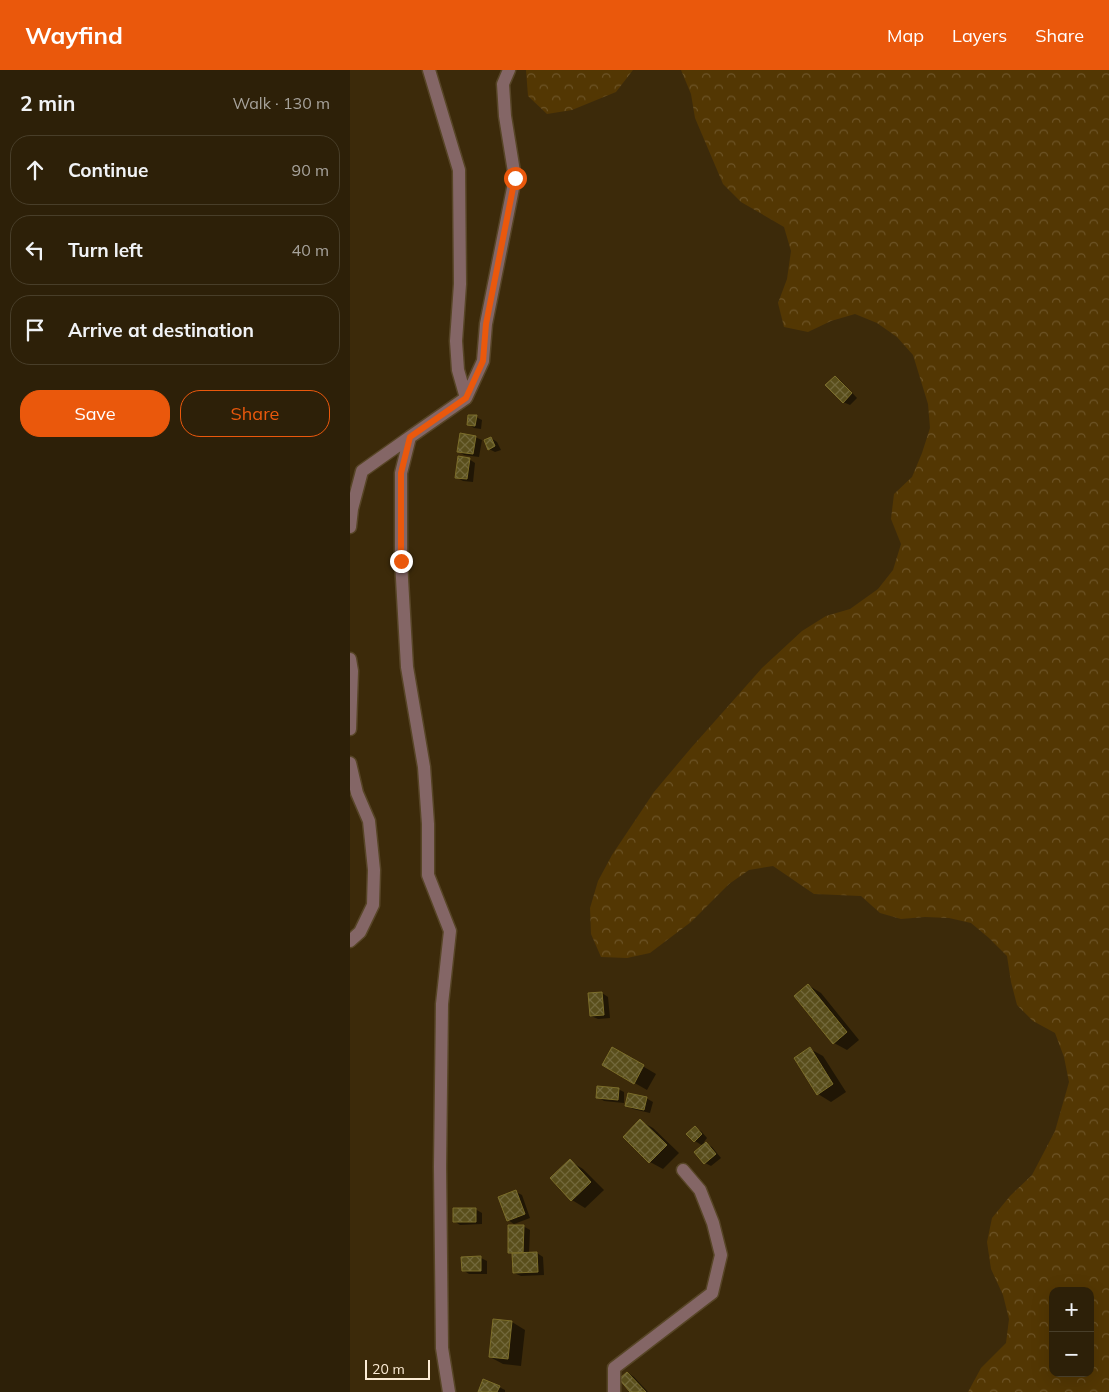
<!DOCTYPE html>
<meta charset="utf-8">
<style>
:root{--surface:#2d2008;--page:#352812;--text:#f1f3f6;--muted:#a7a39c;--line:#483e29;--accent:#ea580c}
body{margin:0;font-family:Mulish,sans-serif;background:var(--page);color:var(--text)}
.controls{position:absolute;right:15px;bottom:15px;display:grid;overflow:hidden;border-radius:10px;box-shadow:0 5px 20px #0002}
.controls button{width:45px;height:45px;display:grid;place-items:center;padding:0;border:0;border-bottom:1px solid var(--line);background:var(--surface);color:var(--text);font:25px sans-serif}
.scale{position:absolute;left:15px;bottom:12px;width:65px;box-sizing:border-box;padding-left:5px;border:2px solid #fcecd5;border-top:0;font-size:14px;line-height:18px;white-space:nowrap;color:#fcecd5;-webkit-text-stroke:4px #3c2a0a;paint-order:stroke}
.stop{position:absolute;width:15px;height:15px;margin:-11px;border:4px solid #ea580c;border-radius:50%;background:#fff}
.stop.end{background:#ea580c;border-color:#fff;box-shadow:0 1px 5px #0008}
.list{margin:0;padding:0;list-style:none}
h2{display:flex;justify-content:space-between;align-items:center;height:65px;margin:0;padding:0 20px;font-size:21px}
h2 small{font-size:16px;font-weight:400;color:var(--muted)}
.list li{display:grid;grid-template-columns:32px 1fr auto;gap:15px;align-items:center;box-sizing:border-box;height:70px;margin:0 10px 10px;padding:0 10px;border:1px solid var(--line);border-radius:20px}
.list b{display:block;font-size:19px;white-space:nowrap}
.list em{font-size:16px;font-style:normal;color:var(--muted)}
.actions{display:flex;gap:10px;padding:15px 20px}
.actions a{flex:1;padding:11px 0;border:1px solid var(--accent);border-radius:20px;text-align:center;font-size:18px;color:var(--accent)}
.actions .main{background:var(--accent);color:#fff}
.icon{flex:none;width:28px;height:28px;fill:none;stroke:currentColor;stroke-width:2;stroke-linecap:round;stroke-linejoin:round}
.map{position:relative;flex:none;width:759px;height:1322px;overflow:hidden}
header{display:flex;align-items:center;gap:30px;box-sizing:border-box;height:70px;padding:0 25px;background:var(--accent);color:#fff}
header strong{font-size:24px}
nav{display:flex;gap:28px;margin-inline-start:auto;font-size:18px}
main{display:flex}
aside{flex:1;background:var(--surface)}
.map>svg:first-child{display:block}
.forest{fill:url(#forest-crowns);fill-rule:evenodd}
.shadow{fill:#0007}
.building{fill:url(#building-cross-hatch);stroke:#7b6d2a}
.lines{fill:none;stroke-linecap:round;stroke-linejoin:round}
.minor-casing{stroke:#574526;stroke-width:15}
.minor{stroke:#846666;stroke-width:12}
.route{stroke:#ea580c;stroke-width:6}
</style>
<header>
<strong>Wayfind</strong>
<nav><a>Map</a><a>Layers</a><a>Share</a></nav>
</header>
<main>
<aside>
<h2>2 min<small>Walk · 130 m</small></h2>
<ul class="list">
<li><svg class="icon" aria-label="ahead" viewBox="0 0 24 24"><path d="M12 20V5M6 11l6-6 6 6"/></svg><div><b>Continue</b></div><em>90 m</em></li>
<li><svg class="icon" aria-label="left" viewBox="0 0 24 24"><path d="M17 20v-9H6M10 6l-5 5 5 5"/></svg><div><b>Turn left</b></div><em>40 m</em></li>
<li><svg class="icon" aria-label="arrive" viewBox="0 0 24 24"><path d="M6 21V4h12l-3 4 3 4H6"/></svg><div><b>Arrive at destination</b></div></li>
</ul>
<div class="actions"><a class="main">Save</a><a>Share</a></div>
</aside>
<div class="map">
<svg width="759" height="1322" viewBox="0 0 759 1322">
<defs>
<pattern id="forest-crowns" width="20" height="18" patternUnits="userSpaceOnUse" patternTransform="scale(1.25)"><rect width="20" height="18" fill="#533703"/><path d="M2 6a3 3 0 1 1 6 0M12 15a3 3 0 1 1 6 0" fill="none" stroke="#6d5427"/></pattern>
<pattern id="building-cross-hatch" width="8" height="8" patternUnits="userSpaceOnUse" patternTransform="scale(1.25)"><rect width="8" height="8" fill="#594e1b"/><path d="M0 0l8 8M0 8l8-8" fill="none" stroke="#72683b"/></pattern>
</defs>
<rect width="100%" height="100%" fill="#3c2a0a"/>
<path class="forest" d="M176,0H283L266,22L222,40L197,44L178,26Z
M331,0H759V1322H618L631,1298L656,1273L659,1249L653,1225L641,1199L637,1172L642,1148L660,1126L682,1105L705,1061L719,1012L714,987L705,963L683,951L667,935L661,912L657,886L639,868L621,853L599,848L575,847L551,849L530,843L511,826L464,824L423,796L399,800L379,814L341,852L300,883L277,888L251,887L241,864L240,838L248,811L262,785L304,722L341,678L412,598L452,561L476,546L500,539L528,519L543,500L551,474L541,449L544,424L562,407L572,383L580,358L578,334L563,285L547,267L527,253L505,244L481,251L458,262L434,257L428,233L437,209L441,181L434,157L391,132L373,114L345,48L341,24ZM703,1221H740V1303H703Z"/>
<path class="shadow" d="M485,307L491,311L507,328L500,335L493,332Z
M126,347L132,350L131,359L124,358L118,354Z
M125,367L132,370L129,387L114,385L108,381Z
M141,368L147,372L151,380L145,382L139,379Z
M119,389L125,393L123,412L113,411L106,407Z
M458,915L471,923L509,970L497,980L484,973Z
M252,923L258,927L260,948L248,949L241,946Z
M262,978L306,1004L297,1020L253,995Z
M460,979L473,986L496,1022L481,1032L468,1024Z
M268,1019L274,1022V1033L254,1031L248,1027Z
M296,1028L303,1032L300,1043L283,1039L276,1035Z
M290,1051L303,1058L329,1083L313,1099L300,1092Z
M345,1058L351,1061L357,1068L354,1072L362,1077L371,1088L361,1096L355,1093L353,1076L345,1071Z
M220,1091L233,1099L254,1120L235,1138L222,1130Z
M166,1122L172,1125L180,1148L164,1154L158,1150Z
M125,1139L132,1143V1154L110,1155L104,1151Z
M173,1156L180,1160L179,1183H187L193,1187L194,1205L171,1206L164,1203V1184L159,1182Z
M131,1188L137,1191V1204H119L113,1200Z
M144,1250L162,1252L175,1260L171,1296L153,1294L140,1287Z
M278,1303L284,1307L298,1322H282Z
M149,1317L155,1320V1322H129Z"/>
<path class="building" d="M485,306L502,323L493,333L475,315Z
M118,345H127L125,356L117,355Z
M110,363L126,366L123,384L107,382Z
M141,367L145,376L138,380L134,370Z
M108,386L120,388L117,409L105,408Z
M458,914L497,962L483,974L444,926Z
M252,922L254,945L240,946L238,923Z
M262,977L294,995L284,1014L252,995Z
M460,977L483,1014L467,1025L444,988Z
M247,1016L269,1018L268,1030L246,1028Z
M278,1023L297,1027L294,1040L275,1036Z
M290,1049L317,1075L299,1093L273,1067Z
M345,1056L352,1064L344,1072L336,1064Z
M356,1072L366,1084L354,1094L344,1082Z
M220,1089L241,1112L221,1131L200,1108Z
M166,1120L175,1144L157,1151L148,1127Z
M103,1138H126V1152H103Z
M158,1155H174L173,1183H158Z
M187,1182L188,1202L163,1203L162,1183Z
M131,1186V1201H112L111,1187Z
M143,1249L162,1251L158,1289L139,1287Z
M277,1302L296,1322H280L269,1309Z
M133,1309L150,1316L147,1322H128Z"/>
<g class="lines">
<g class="minor-casing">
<path id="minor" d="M79,0L109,100L110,214L106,271L108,300L116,328L133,291L136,254L165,108L155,46L153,14L159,0
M0,457L2,439L12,401L60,367
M0,589L2,601L0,659
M0,693L7,723L19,751L24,800L23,835L10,862L0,871
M99,1322L92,1278L90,1097L92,934L100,861L78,805V754L74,697L57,597L51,491V403L60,367L116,328
M264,1322V1298L362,1223L371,1185L363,1153L350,1120L333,1100"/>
</g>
<use href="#minor" class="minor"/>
</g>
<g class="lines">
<path class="route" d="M51,491V403L60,367L116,328L133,291L136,254L165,108"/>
</g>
</svg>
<div class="controls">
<button>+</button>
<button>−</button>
</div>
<div class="scale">20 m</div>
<div class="stop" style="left:165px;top:108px"></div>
<div class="stop end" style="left:51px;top:491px"></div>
</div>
</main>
